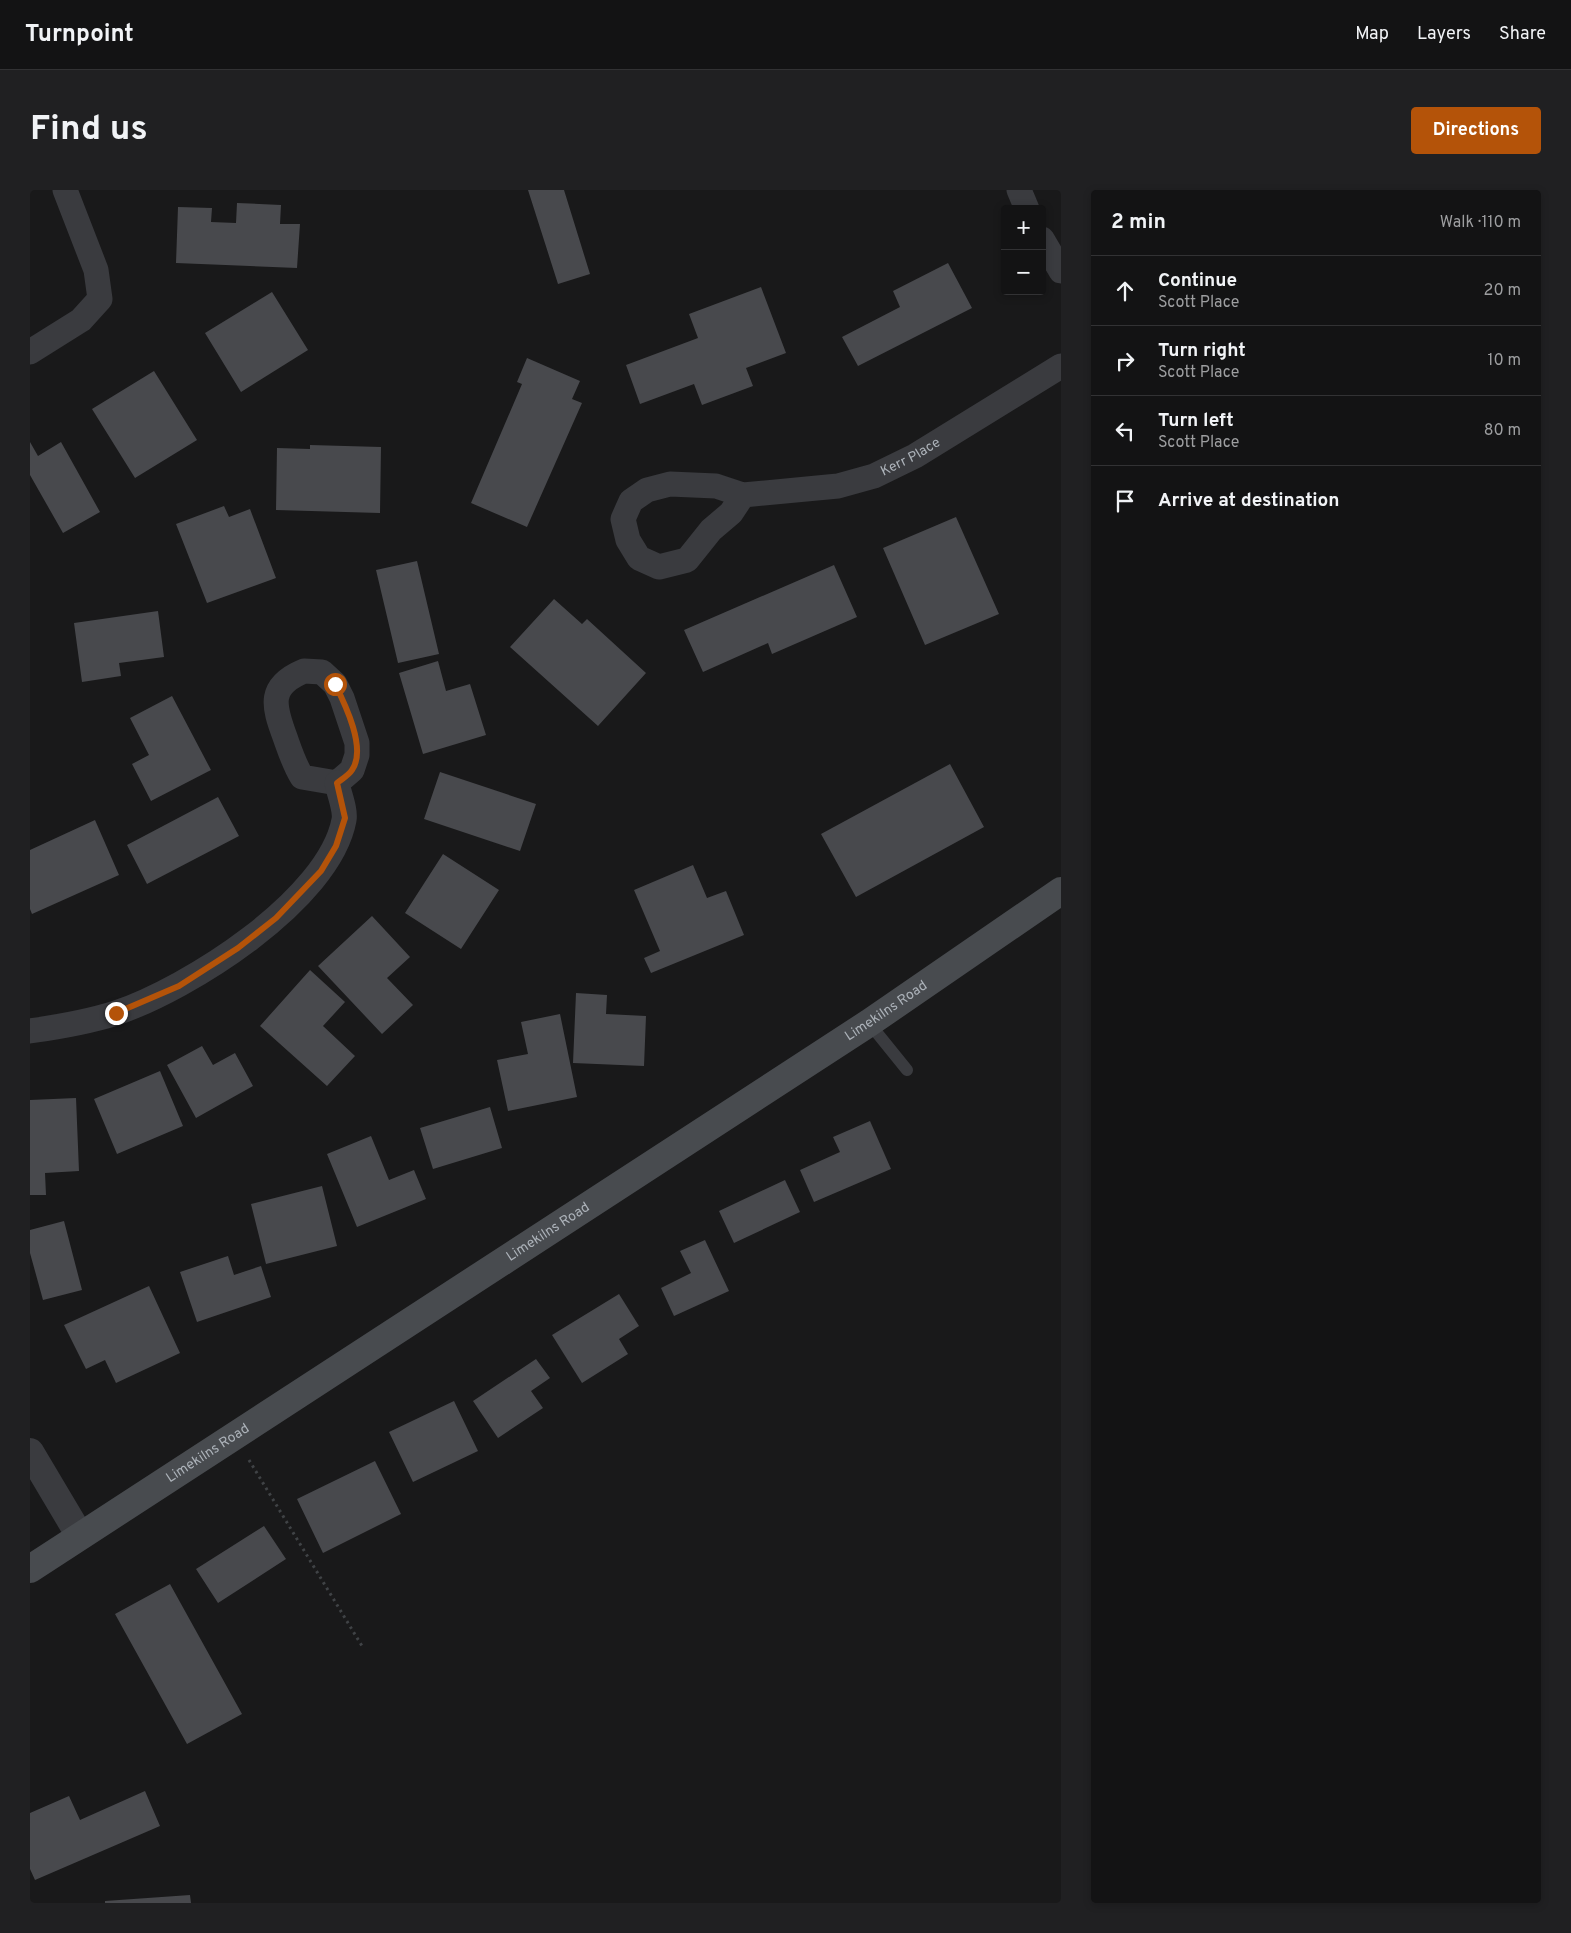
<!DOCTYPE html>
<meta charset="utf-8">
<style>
:root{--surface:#131314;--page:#202022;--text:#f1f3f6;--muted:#9d9ea0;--line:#323234;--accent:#b45309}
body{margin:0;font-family:Overpass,sans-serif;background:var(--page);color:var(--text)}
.controls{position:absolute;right:15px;top:15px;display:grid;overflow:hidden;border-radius:5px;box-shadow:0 2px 8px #0003}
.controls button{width:45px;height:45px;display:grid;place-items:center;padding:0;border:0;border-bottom:1px solid var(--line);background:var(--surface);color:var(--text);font:25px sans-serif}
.stop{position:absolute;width:15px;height:15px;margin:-11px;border:4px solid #b45309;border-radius:50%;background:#fff}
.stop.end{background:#b45309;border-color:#fff;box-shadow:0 1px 5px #0008}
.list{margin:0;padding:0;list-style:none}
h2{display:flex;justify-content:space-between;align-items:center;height:65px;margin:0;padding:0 20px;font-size:21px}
h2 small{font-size:16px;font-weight:400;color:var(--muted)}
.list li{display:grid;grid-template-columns:32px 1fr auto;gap:15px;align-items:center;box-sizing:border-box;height:70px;padding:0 20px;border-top:1px solid var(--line)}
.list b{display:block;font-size:19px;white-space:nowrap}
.list p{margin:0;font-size:16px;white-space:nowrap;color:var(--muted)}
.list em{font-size:16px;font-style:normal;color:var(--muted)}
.icon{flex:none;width:28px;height:28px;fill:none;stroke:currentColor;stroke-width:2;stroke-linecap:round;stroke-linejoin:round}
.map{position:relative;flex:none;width:1031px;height:1713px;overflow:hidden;border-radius:5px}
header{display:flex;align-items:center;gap:30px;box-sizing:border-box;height:70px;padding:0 25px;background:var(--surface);border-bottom:1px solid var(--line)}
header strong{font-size:24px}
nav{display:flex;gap:28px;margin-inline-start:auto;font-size:18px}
.intro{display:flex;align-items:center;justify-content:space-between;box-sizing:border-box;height:120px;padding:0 30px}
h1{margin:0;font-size:35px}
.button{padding:12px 22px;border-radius:5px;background:var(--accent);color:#fff;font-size:18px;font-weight:700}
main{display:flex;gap:30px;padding:0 30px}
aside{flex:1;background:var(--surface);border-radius:5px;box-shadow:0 2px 8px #0003}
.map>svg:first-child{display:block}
.building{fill:#48494d}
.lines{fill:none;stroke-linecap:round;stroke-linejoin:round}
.path{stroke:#404346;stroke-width:3;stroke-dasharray:2.5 4;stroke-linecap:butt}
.service{stroke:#3a3b3f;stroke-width:12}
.minor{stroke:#3a3b3f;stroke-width:25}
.tertiary{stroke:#3a3b3f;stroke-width:28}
.secondary{stroke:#484b4f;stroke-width:28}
.route{stroke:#b45309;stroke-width:6}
.labels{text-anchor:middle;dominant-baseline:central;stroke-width:4;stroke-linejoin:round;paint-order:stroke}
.street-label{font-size:14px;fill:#acb2b9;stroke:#141416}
</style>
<header>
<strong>Turnpoint</strong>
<nav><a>Map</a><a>Layers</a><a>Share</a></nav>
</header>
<div class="intro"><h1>Find us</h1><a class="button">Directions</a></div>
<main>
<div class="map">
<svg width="1031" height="1713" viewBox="0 0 1031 1713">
<rect width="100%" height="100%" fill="#19191a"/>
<path class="building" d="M498,0H534L560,84L528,94Z
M207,13L251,15L250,34H270L267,78L146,73L148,17L182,18L181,32L206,33Z
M918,73L942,118L828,176L812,147L870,117L863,101Z
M731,97L756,163L716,178L723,196L672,215L664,194L610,214L596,175L668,148L659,124Z
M242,102L278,160L211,202L175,143Z
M497,168L550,191L542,209L552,213L497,337L441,313L492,194L487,192Z
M124,181L167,250L105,288L62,219Z
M0,252L8,266L31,252L70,322L33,343L0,285Z
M280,255L351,257L350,323L246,320L247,258L280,259Z
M194,316L199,327L220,319L246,388L177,413L146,334Z
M926,327L969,424L895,455L853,358Z
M387,371L409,464L368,473L346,380Z
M804,375L827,427L742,464L738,453L673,482L654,440Z
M524,409L552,434L557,429L616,483L568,536L480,457Z
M128,421L134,467L89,473L91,486L52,492L44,433Z
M408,471L416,501L440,494L456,545L393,564L369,483Z
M142,506L181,580L121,611L102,574L119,565L100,528Z
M920,574L954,637L826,707L791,644Z
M410,582L506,614L490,661L394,629Z
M188,607L209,646L117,694L97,655Z
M65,630L89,685L2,724L0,719V660Z
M413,664L469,700L431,759L375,723Z
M663,675L677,708L696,701L714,745L621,783L614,768L630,761L604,700Z
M342,726L380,767L357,788L383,815L352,844L288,776Z
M280,780L315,812L293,836L325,866L297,896L230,836Z
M546,803L577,805L576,824L616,826L614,876L543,873Z
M530,824L547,907L478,921L467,870L498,864L491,832Z
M172,856L183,875L205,863L223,896L166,928L137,875Z
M130,881L153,936L87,964L64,909Z
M46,908L49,981L15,983L16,1005H0V910Z
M460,917L472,958L403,979L390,938Z
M840,931L861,979L784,1012L770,980L810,962L803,947Z
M341,946L359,990L384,980L396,1009L327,1037L297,964Z
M755,990L770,1022L704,1053L689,1021Z
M292,996L307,1056L236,1074L221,1014Z
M34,1031L52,1100L13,1110L0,1063V1040Z
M675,1050L699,1101L644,1126L631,1098L661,1083L650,1061Z
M198,1066L204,1085L231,1076L241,1107L167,1132L150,1082Z
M119,1096L150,1163L86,1193L75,1170L56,1179L34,1135Z
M589,1104L609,1136L589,1149L598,1164L552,1193L522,1145Z
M506,1169L520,1188L501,1201L513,1218L468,1248L443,1211Z
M424,1211L448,1261L383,1292L359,1242Z
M345,1271L371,1324L293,1363L267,1309Z
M234,1336L256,1369L188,1413L166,1379Z
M140,1394L212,1524L157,1554L85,1424Z
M115,1601L130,1636L5,1690L0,1679V1623L39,1606L50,1630Z
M160,1705L161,1713H75V1711Z"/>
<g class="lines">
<path class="path" d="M219,1270L332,1456"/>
<path class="service" d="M839,833L877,880"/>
<g class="minor">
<path d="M989,0L997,19"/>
<path d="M1012,49L1031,81"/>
<path d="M0,162L51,130L70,109L66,80L35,0"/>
<path id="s1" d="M713,305L701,323L681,340L657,370L629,377L609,368L598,350L593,329L601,311L617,300L640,294L686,296L713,305L808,296L844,286L885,266L1031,176"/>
<path d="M274,481L292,482L305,494L312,508L327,553V565L322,580L307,593L272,587C264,574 260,561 255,547C243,515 238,496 274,481Z"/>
<path d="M0,841C28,837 58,832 86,823C158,799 299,710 314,630C316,620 309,604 307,593"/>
</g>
<path class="tertiary" d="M0,1262L50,1346"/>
<path class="secondary" id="s2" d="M0,1379L839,833L1031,701"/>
</g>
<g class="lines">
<path class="route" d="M86,823L149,796L208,758L246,728L291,681L306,656L315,628L307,593C312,589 319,585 322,580C337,559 315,514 305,494"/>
</g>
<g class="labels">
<g class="street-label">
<text stroke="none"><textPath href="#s1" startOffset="491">Kerr Place</textPath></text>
<text stroke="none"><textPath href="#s2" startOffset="1022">Limekilns Road</textPath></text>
<text stroke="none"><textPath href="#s2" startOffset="618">Limekilns Road</textPath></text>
<text stroke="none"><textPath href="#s2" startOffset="212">Limekilns Road</textPath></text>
</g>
</g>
</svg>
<div class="controls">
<button>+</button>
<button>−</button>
</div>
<div class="stop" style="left:305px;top:494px"></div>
<div class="stop end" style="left:86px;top:823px"></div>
</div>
<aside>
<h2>2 min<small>Walk · 110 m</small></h2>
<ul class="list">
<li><svg class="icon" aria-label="ahead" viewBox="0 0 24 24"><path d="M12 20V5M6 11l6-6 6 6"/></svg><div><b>Continue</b><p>Scott Place</p></div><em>20 m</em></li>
<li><svg class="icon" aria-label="right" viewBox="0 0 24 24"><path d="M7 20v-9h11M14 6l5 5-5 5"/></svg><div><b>Turn right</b><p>Scott Place</p></div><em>10 m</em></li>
<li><svg class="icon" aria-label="left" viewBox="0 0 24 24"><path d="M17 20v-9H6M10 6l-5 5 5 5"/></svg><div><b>Turn left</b><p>Scott Place</p></div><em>80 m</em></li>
<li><svg class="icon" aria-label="arrive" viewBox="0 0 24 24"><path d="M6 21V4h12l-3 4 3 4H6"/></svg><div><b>Arrive at destination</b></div></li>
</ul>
</aside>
</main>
